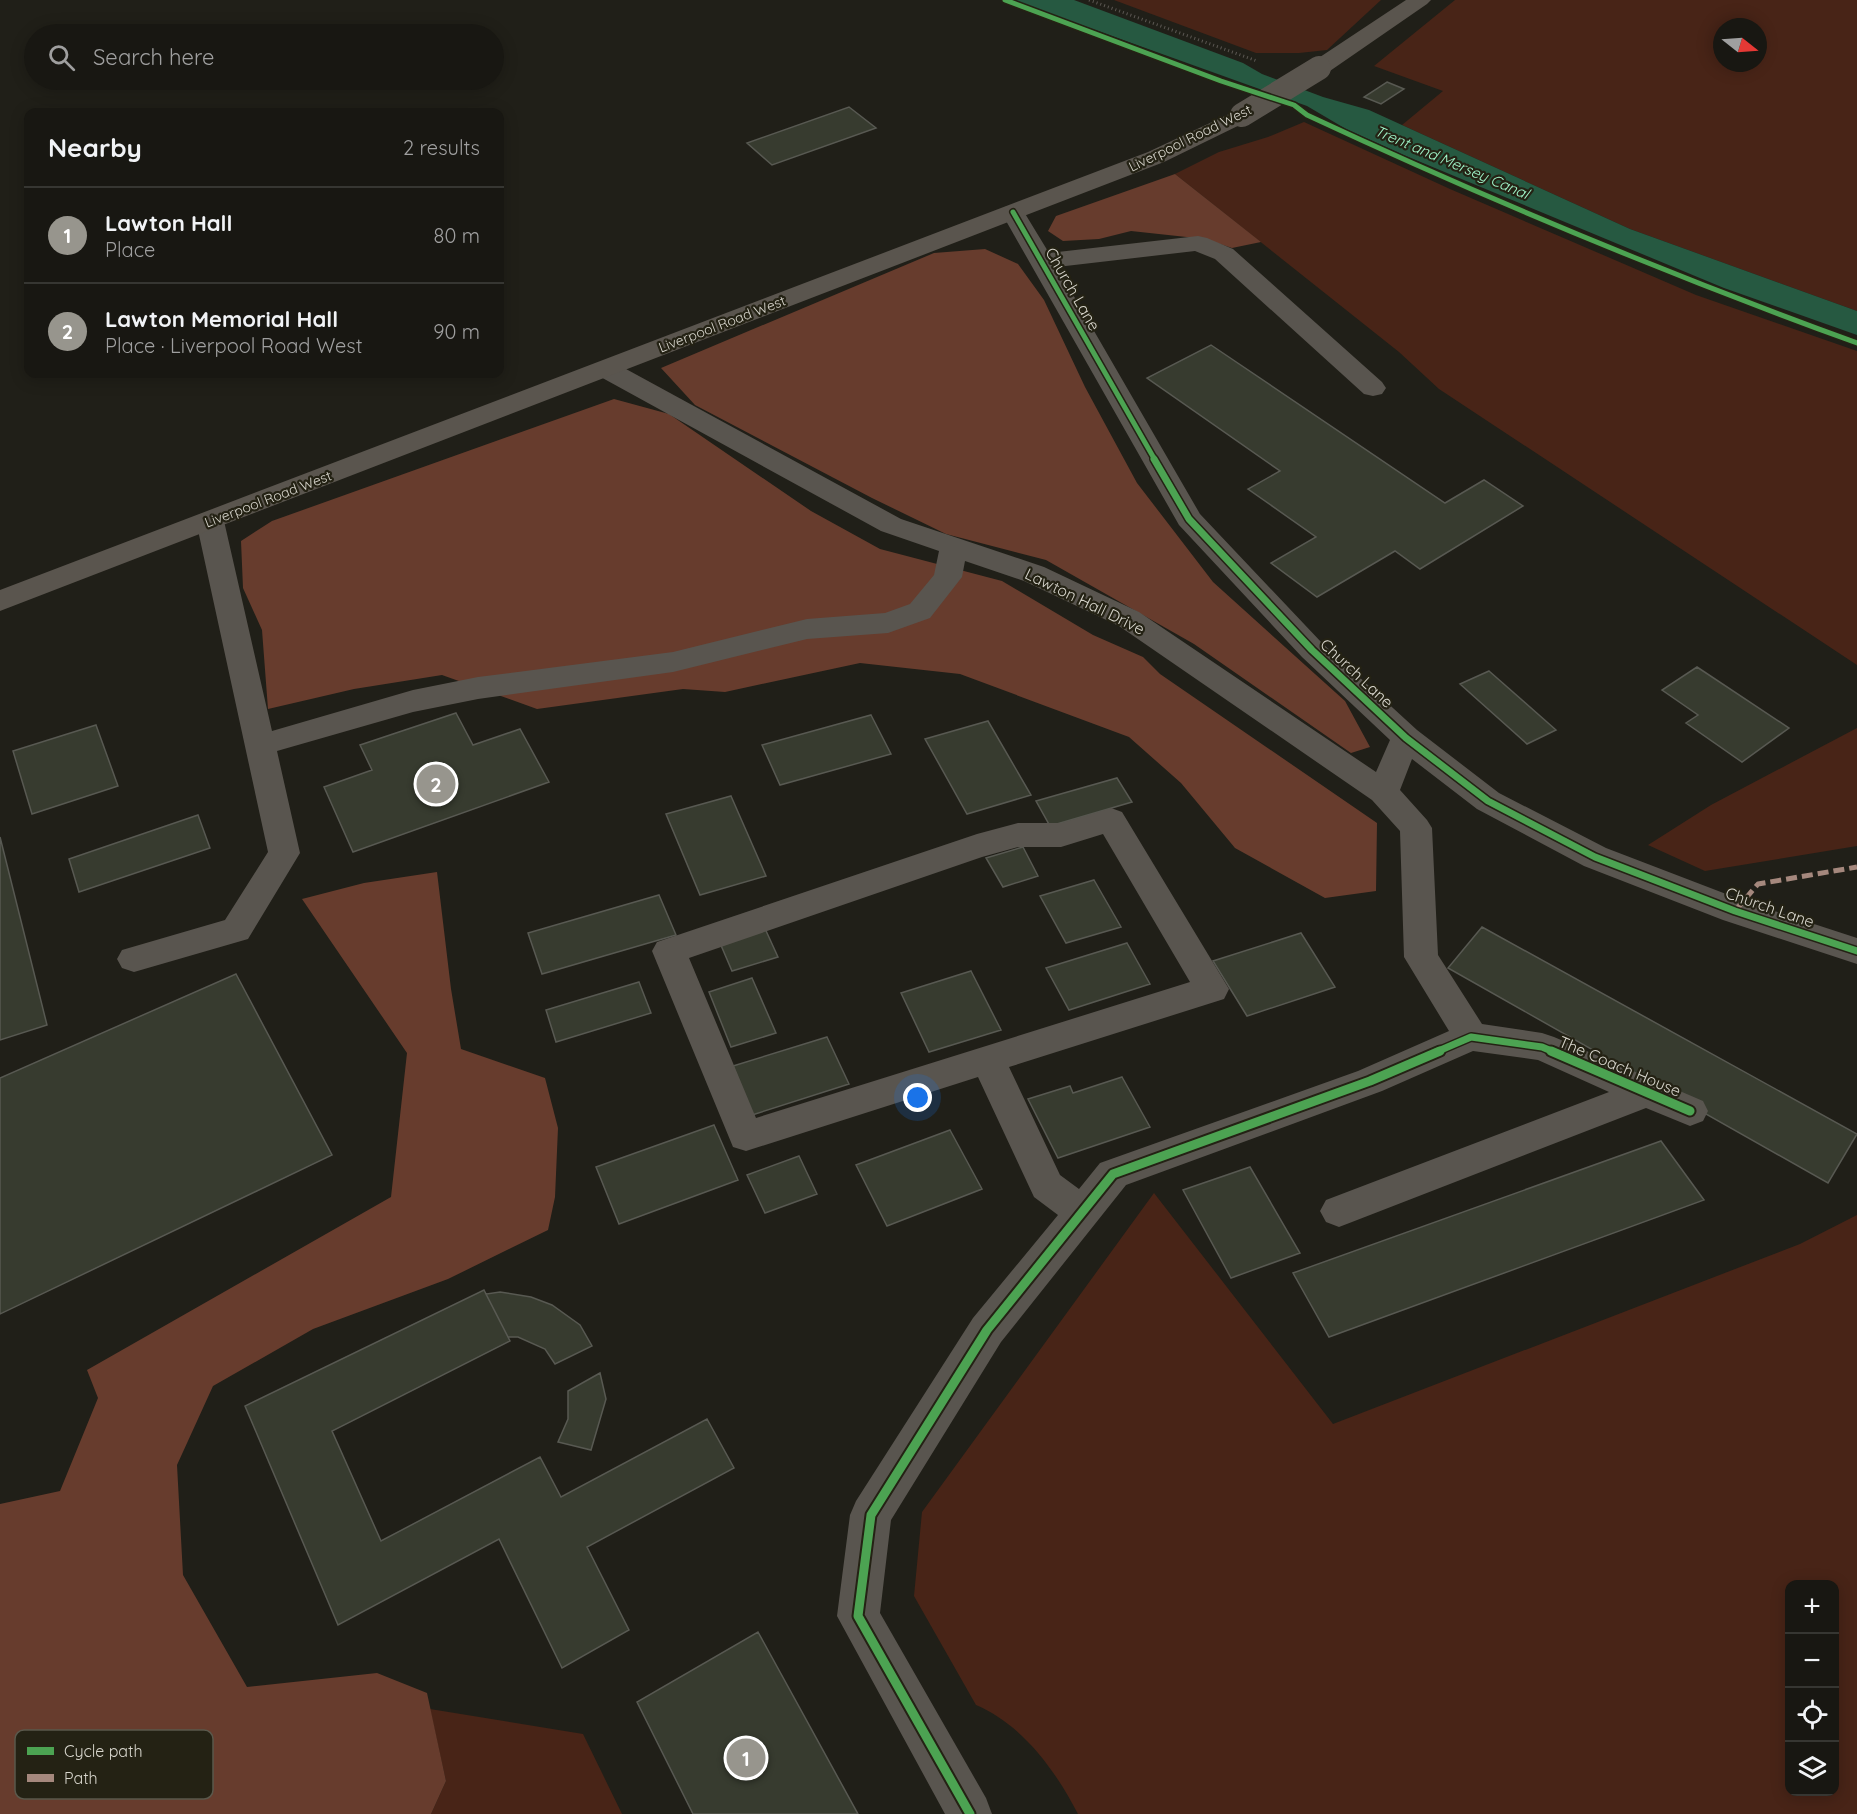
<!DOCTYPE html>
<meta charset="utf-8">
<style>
:root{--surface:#181712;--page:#252420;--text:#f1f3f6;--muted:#9f9f9f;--line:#363632;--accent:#97958d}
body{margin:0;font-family:Quicksand,sans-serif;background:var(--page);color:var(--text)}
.controls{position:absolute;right:18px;bottom:18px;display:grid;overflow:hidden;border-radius:12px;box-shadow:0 3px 15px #0003}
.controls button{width:54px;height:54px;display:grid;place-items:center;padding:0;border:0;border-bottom:2px solid var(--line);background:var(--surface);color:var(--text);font:30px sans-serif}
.compass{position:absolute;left:1713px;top:18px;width:54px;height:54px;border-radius:50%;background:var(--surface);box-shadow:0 3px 15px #0003;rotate:107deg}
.you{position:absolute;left:918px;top:1098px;width:21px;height:21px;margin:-15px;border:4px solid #fff;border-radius:50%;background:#1a73e8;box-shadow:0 0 0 9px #1a73e833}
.badge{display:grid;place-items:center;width:39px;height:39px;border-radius:50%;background:var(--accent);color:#fff;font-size:20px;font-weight:700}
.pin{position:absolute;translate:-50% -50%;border:3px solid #fff;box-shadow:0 2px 6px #0006}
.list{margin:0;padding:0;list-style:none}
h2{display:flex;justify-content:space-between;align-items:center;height:78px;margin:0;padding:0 24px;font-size:26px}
h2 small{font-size:20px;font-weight:400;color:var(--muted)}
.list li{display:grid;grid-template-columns:39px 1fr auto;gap:18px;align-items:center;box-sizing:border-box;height:96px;padding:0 24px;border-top:2px solid var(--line)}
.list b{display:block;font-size:22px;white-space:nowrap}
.list p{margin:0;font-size:20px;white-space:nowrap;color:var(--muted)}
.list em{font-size:20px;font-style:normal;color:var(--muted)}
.icon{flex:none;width:33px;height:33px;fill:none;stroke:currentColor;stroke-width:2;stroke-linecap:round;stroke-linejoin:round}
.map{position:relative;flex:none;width:1857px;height:1814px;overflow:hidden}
.search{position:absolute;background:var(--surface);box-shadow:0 3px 15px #0003;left:24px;top:24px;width:480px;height:66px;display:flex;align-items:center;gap:15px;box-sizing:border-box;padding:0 21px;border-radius:33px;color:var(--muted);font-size:22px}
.panel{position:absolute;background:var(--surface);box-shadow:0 3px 15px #0003;left:24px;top:108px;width:480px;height:270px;border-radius:12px}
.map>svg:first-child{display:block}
.green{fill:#482417;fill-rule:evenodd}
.forest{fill:#673c2d}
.water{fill:#265941}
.building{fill:#373b2f;stroke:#585952;stroke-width:1.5}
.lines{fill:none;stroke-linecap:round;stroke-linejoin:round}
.path{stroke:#5c5853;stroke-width:3;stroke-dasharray:1 3;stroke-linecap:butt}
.minor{fill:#59554f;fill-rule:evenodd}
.major{fill:#5a554e;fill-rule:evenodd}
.major-bridge{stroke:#5a554e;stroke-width:24}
.quiet{stroke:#a5887d;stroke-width:5;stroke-dasharray:11 5;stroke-linecap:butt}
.cycleway-far2-casing{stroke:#242214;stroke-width:8}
.cycleway-far1-casing{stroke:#242214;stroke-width:10}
.cycleway-casing{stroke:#242214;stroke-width:13}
.cycleway-far2{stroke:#4ca352;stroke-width:5}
.cycleway-far1{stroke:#4ca352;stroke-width:7}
.cycleway{stroke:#4ca352;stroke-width:9}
.labels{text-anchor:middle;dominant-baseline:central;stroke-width:4.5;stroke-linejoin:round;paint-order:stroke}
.far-street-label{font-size:14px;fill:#d7d5cc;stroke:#242214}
.far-water-label{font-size:15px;font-style:italic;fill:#a0f6ca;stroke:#242214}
.street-label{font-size:16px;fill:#d7d5cc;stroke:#242214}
.key{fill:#242214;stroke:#5a584b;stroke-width:1.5}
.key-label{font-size:16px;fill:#d7d5cc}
</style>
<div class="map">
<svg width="1857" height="1814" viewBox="0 0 1857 1814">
<rect width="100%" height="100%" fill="#201f18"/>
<path class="green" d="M1114,0H1381L1327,50L1299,53H1256Z
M1455,0H1857V311L1630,229L1402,125L1443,91L1374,66ZM1722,27H1758V63H1722Z
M1304,122L1450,189L1696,295L1857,351V665L1439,389L1399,352L1175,174L1219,152L1268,137Z
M1857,728V846L1705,871L1648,845L1711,805Z
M1154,1193L1333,1424L1800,1244L1857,1215V1814H1078C1055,1770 1023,1725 976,1705L914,1596L922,1512ZM1834,1584V1792H1790V1584Z
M430,1709L583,1734L622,1814H431L446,1781Z"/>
<path class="forest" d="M1175,174L1261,242L1232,248L1205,239L1131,231L1099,239L1063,241L1048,231L1056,216Z
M985,249L1018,264L1044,300L1085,387L1137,483L1213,582L1345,701L1370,747L1351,753L1194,644L1046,560L946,534L872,498L695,405L661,368L934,253Z
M614,399L669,414L811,511L880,549L1002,581L1093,635L1143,657L1160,674L1377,823L1376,891L1325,898L1235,848L1181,783L1129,737L960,674L860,663L725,692L683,689L537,709L442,675L354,689L268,709L262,630L243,588L241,541L272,521Z
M437,872L451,989L461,1049L545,1078L558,1128L555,1197L548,1230L448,1279L313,1329L213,1386L177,1465L183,1575L247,1687L377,1673L427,1693L446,1781L431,1814H0V1504L60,1491L98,1398L87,1370L391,1197L407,1053L302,899L364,883Z"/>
<path class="water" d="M1012,0H1074L1243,63L1262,74L1323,97L1369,110L1630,229L1857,311V335L1724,288L1406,156L1346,129L1307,106Z"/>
<path class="building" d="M1387,82L1404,89L1381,104L1364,97Z
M849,107L876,128L772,165L747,143Z
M1211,345L1445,503L1484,480L1523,506L1420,569L1395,551L1317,597L1271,563L1316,537L1248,489L1280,471L1147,378Z
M1697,667L1789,728L1742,762L1686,723L1698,715L1662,690Z
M1489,671L1556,730L1527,744L1460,684Z
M456,713L473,745L520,729L549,782L353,852L324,787L372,770L360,745Z
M871,715L891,754L780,785L762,745Z
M988,721L1031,795L967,814L925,739Z
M96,725L118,786L32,814L13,751Z
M1117,778L1132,802L1050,826L1036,801Z
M731,796L766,876L700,895L666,814Z
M198,815L210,848L79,892L69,859Z
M0,837L47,1025L0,1040Z
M1023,847L1038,876L1003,887L986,858Z
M1094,880L1121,927L1066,943L1040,896Z
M659,895L676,935L542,974L528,933Z
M762,922L778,957L732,971L717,936Z
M1482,927L1857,1134L1828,1183L1448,968Z
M1301,933L1335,987L1247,1016L1213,961Z
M1127,943L1150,984L1069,1010L1046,968Z
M971,971L1001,1030L929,1052L901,993Z
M236,974L332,1155L0,1314V1078Z
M752,978L776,1033L731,1047L709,992Z
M639,982L651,1013L556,1042L546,1010Z
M827,1037L849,1084L752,1115L733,1066Z
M1122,1077L1150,1127L1058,1158L1028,1099L1070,1086L1073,1093Z
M714,1125L738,1180L619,1224L596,1167Z
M950,1130L982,1189L887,1226L856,1165Z
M1661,1141L1704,1200L1329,1337L1293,1273Z
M799,1156L817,1194L765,1213L747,1175Z
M1250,1167L1300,1253L1231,1278L1183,1190Z
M484,1290L510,1341L332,1431L381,1541L540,1457L561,1497L707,1419L734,1468L587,1547L629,1630L562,1668L499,1539L338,1625L245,1406Z
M500,1292L531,1297L552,1305L580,1325L592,1346L555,1364L545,1349L518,1337H508L486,1294Z
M600,1373L606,1399L591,1450L558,1442L568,1419V1391Z
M758,1632L858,1814H693L637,1702Z"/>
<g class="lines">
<path class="path" d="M1005,0L1223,81
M1089,0L1257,61
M1313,117C1491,201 1672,276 1857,343"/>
<path class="minor" d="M1013,205L1021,207L1049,253L1198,236L1207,238L1233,249L1382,382L1386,388L1382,394L1373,396L1364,394L1215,259L1195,251L1057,267L1200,514L1322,643L1417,730L1499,793L1606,848L1747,902L1857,938V964L1723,920L1584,866L1477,809L1412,759L1400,790L1427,820L1432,828L1438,955L1482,1024L1542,1033L1554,1037L1703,1101L1708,1111L1703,1121L1690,1126L1646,1108L1352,1222L1339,1227L1326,1222L1320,1211L1326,1200L1609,1092L1538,1060L1473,1051L1382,1091L1126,1185L1001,1342L891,1520L880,1613L986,1798L992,1814H945L837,1616L850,1515L856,1501L973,1318L1058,1215L1034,1197L978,1077L746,1151L733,1147L652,951L657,942L977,834L1018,823H1061L1111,808L1122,812L1229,989L1224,999L1009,1067L1060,1175L1079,1189L1100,1163L1358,1071L1449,1031L1404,957L1400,831L1372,800L1119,626L1024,581L965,561L962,577L930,618L888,633L807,639L673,672L478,699L413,712L277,751L300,853L248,939L134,972L122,968L117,959L122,950L225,920L268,852L196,521L200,515L210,512L220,515L224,521L272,731L413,690L478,677L673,652L807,619L885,613L910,604L934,575L939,551L881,531L597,375L593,369L597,363L606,361L615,363L901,519L1044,567L1139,612L1376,772L1390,740L1302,657L1179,525L1001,212L1005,207ZM1103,834L1190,982L756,1118L689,958L982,857L1018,847H1061Z"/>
<path class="major" d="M1406,0H1431L1427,4L1327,73L1319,75L1311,73L1308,68L1311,63Z
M1242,108L1250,110L1253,115L1250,120L1164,162L0,611V590L1148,152Z"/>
<path class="major-bridge" d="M1242,115L1319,68"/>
<path class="quiet" d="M1735,911L1758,884L1857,867"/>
<g class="cycleway-far2-casing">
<path id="cycleway-far2" d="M1005,0L1221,81L1294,105L1307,115C1487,199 1670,275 1857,343
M1013,212L1155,460"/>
</g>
<g class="cycleway-far1-casing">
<path id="cycleway-far1" d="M1154,459L1189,519L1312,650L1406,738L1488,801L1595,857L1735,911L1857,951
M1436,1052L1471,1037L1542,1047L1554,1052"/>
</g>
<g class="cycleway-casing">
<path id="cycleway" d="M1551,1051L1690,1111
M970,1814L858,1616L871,1515L987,1330L1113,1174L1370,1081L1440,1051"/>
</g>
<use href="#cycleway-far2" class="cycleway-far2"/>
<use href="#cycleway-far1" class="cycleway-far1"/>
<use href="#cycleway" class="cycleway"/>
</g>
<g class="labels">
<g class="far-street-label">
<text transform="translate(1190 138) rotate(-26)">Liverpool Road West</text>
<text transform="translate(722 324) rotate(-21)">Liverpool Road West</text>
<text transform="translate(268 499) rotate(-21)">Liverpool Road West</text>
</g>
<g class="far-water-label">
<text transform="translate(1452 162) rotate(23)">Trent and Mersey Canal</text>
</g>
<g class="street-label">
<text transform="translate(1073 289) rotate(60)">Church Lane</text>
<text transform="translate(1085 601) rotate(26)">Lawton Hall Drive</text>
<text transform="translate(1357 673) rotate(43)">Church Lane</text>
<text transform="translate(1770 907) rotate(19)">Church Lane</text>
<text transform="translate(1620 1066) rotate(23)">The Coach House</text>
</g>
</g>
<rect x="15" y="1730" width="198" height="69" rx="9" class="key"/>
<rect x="27" y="1747" width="27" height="8" fill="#4ca352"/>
<rect x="27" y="1774" width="27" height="8" fill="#a5887d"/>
<g class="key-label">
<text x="64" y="1757">Cycle path</text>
<text x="64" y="1784">Path</text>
</g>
</svg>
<div class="controls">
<button>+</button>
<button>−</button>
<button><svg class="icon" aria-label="locate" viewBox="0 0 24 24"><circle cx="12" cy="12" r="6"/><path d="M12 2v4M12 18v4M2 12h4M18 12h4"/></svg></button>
<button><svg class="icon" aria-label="layers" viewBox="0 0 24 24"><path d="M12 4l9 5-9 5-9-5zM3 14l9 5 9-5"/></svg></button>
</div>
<svg class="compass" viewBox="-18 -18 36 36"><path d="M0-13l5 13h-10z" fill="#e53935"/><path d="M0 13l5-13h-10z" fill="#9f9f9f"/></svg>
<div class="you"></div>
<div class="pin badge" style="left:746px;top:1758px">1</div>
<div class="pin badge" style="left:436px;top:784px">2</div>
<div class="search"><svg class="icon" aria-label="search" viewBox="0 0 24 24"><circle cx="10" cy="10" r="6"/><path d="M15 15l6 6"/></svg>Search here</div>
<section class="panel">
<h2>Nearby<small>2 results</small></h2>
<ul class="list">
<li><span class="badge">1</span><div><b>Lawton Hall</b><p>Place</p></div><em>80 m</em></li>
<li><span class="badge">2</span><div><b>Lawton Memorial Hall</b><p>Place · Liverpool Road West</p></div><em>90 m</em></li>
</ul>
</section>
</div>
